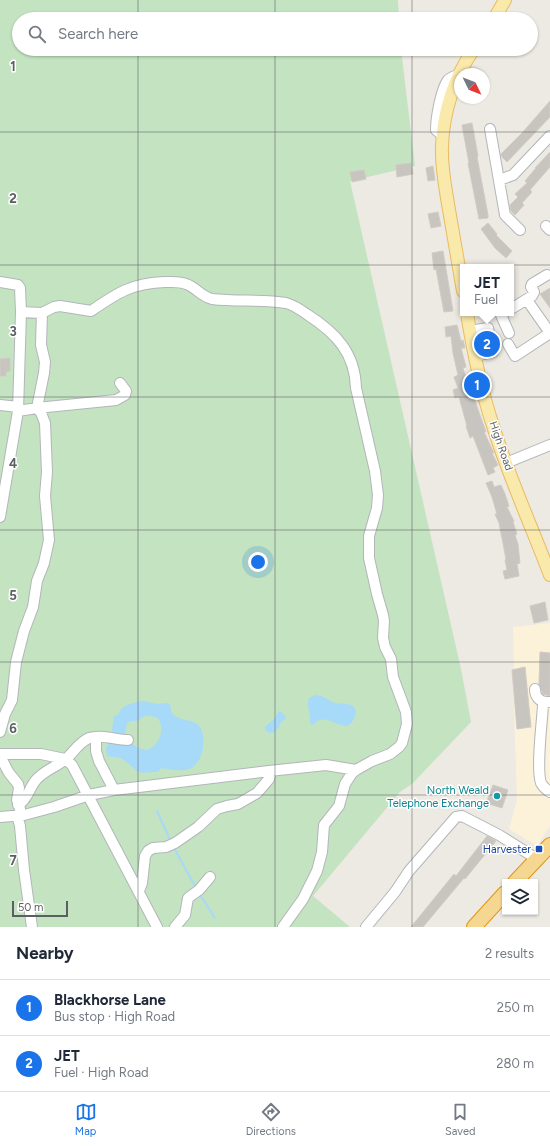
<!DOCTYPE html>
<meta charset="utf-8">
<style>
:root{--surface:#fff;--page:#f2f2f3;--text:#1f2937;--muted:#747a83;--line:#e0e1e3;--accent:#1a73e8}
body{margin:0;font-family:Figtree,sans-serif;background:var(--page);color:var(--text)}
.controls{position:absolute;right:12px;bottom:12px;display:grid;overflow:hidden;border-radius:0px;box-shadow:0 1px 3px #0004}
.controls button{width:36px;height:36px;display:grid;place-items:center;padding:0;border:0;border-bottom:1px solid var(--line);background:var(--surface);color:var(--text);font:20px sans-serif}
.compass{position:absolute;left:454px;top:68px;width:36px;height:36px;border-radius:50%;background:var(--surface);box-shadow:0 1px 3px #0004;rotate:133deg}
.scale{position:absolute;left:12px;bottom:10px;width:56px;box-sizing:border-box;padding-left:4px;border:2px solid #5b5f63;border-top:0;font-size:11px;line-height:14px;white-space:nowrap;color:#5b5f63;-webkit-text-stroke:3px #fff;paint-order:stroke}
.you{position:absolute;left:258px;top:562px;width:14px;height:14px;margin:-10px;border:3px solid #fff;border-radius:50%;background:#1a73e8;box-shadow:0 0 0 6px #1a73e833}
.badge{display:grid;place-items:center;width:26px;height:26px;border-radius:50%;background:var(--accent);color:#fff;font-size:13px;font-weight:700}
.pin{position:absolute;translate:-50% -50%;border:2px solid #fff;box-shadow:0 1px 4px #0006}
.popup{position:absolute;left:460px;top:264px;width:54px;height:52px;box-sizing:border-box;display:grid;place-content:center;border-radius:0px;background:var(--surface);filter:drop-shadow(0 1px 3px #0005);font-size:13px;white-space:nowrap;color:var(--muted)}
.popup b{font-size:15px;color:var(--text)}
.popup::after{content:'';position:absolute;left:50%;top:100%;margin-left:-8px;border:8px solid transparent;border-top-color:var(--surface)}
.list{margin:0;padding:0;list-style:none}
h2{display:flex;justify-content:space-between;align-items:center;height:52px;margin:0;padding:0 16px;font-size:17px}
h2 small{font-size:13px;font-weight:400;color:var(--muted)}
.list li{display:grid;grid-template-columns:26px 1fr auto;gap:12px;align-items:center;box-sizing:border-box;height:56px;padding:0 16px;border-top:1px solid var(--line)}
.list b{display:block;font-size:15px;white-space:nowrap}
.list p{margin:0;font-size:13px;white-space:nowrap;color:var(--muted)}
.list em{font-size:13px;font-style:normal;color:var(--muted)}
.icon{flex:none;width:22px;height:22px;fill:none;stroke:currentColor;stroke-width:2;stroke-linecap:round;stroke-linejoin:round}
.map{position:relative;flex:none;width:550px;height:927px;overflow:hidden}
.search{position:absolute;background:var(--surface);box-shadow:0 1px 3px #0004;left:12px;right:12px;top:12px;height:44px;display:flex;align-items:center;gap:10px;box-sizing:border-box;padding:0 14px;border-radius:22px;color:var(--muted);font-size:15px}
.sheet{height:164px;background:var(--surface)}
nav{display:flex;justify-content:space-around;align-items:center;box-sizing:border-box;height:56px;border-top:1px solid var(--line);background:var(--surface);font-size:11px;color:var(--muted)}
nav a{display:grid;justify-items:center;gap:2px}
nav .on{color:var(--accent)}
.map>svg:first-child{display:block}
.commercial{fill:#fbf2d9}
.green{fill:#c3e3c1}
.water{fill:#a7d9f9}
.lines{fill:none;stroke-linecap:round;stroke-linejoin:round}
.stream{stroke:#a7d9f9;stroke-width:2}
.building{fill:#c8c5c0;stroke:#d1cbc2}
.minor-casing{stroke:#b3b6b9;stroke-width:12}
.major-casing{stroke:#e8bb61;stroke-width:14}
.highway-casing{stroke:#e1950f;stroke-width:16}
.minor{stroke:#fff;stroke-width:10}
.major{stroke:#f9e9ab;stroke-width:12}
.highway{stroke:#f6d791;stroke-width:14}
.grid{fill:none;stroke:#5b5f63;stroke-width:1;stroke-opacity:0.55}
.culture-dot{fill:#0f9aa8;stroke:#fff;stroke-width:1.5}
.transit-dot{fill:#1a4fb4;stroke:#fff;stroke-width:1.5}
.labels{text-anchor:middle;dominant-baseline:central;stroke-width:3;stroke-linejoin:round;paint-order:stroke}
.street-label{font-size:11px;fill:#5b5f63;stroke:#fff}
.culture-label{font-size:11px;fill:#0d838f;stroke:#fff;text-anchor:end}
.transit-label{font-size:11px;fill:#164399;stroke:#fff;text-anchor:end}
.grid-label{font-size:13px;text-anchor:middle;font-weight:bold;fill:#5b5f63;stroke:#fff;stroke-width:3;stroke-linejoin:round;paint-order:stroke}
</style>
<div class="map">
<svg width="550" height="927" viewBox="0 0 550 927">
<rect width="100%" height="100%" fill="#edeae3"/>
<path class="commercial" d="M550,623V826L537,846L509,829L517,800L513,680L514,663L513,627Z"/>
<path class="green" d="M0,0H398L399,19H19V49H401L415,166L350,181L461,669L471,722L412,784L400,792L313,896L350,927H0Z"/>
<path class="water" d="M315,695C323,695 327,700 335,703C339,704 343,703 347,704C361,706 356,721 347,726C336,726 322,712 313,725L310,723C311,714 306,705 309,698Z
M143,701L157,704L167,703L170,705C171,707 171,709 171,711C177,724 195,716 201,729C207,742 202,768 185,770C177,771 169,769 161,768L158,772C152,771 146,774 139,772C135,771 127,761 122,759C118,756 112,758 107,756L106,748L109,743H132L138,748L147,750C160,745 165,730 158,718L146,715L137,721H131L127,723L125,733L127,736L113,735L112,730L114,716L118,715C122,704 133,703 143,701Z
M279,711L282,712L286,718L280,723L279,727L275,732L270,733L266,731L265,727L274,719Z"/>
<g class="lines">
<path class="stream" d="M157,811L171,842
M174,848L196,888
M199,893L215,918"/>
</g>
<path class="building" d="M550,101V117L507,162L502,157L501,154L522,133Z
M472,123L478,156L477,157L488,215V218L479,219L468,163H469L462,125Z
M550,152V167L530,190L532,192L522,203L524,205L515,215L511,211L510,205L518,197L515,194L527,183L525,181L536,168H535Z
M411,163L413,174L397,177L396,165Z
M433,166L435,180L428,181L426,168Z
M364,170L366,179L352,182L350,172Z
M438,212L441,226L431,228L428,214Z
M488,223L497,234L496,235L512,251L506,258L495,248L481,229Z
M443,251L453,311L444,312L436,269L434,270L432,253Z
M550,288V308L540,294Z
M457,325L461,341L463,340L465,348H461L466,367L463,368L466,379H471L473,386L470,387L486,432H484L493,451L494,453H492L498,465L493,468L495,472L488,475L473,436L470,438L466,426H467L459,397L455,398L453,390L458,388L454,377L458,375L453,353L451,336L446,337L445,327Z
M10,358V371L6,372V376H0V359Z
M492,481L494,487L501,485L505,494L509,506L507,507L514,521L513,522L517,534L515,535L518,544L520,563L517,564L519,576L505,579L503,571L507,570L505,560L506,559L499,523L495,514H497L492,497L486,483Z
M545,602L548,620L534,623L530,606Z
M540,652L550,653V696L543,694L539,684Z
M525,667L531,727L517,729L512,670Z
M493,785L508,790L502,808L486,803Z
M487,836L496,841L465,879L464,878L423,927H411L454,874L456,876Z"/>
<g class="lines">
<g class="minor-casing">
<path id="minor" d="M490,129L505,215L520,230
M443,136L436,130C436,118 441,89 448,80C451,77 456,76 460,74
M499,180L513,175L550,136
M546,226L550,230
M0,282L18,285L20,288L21,312L18,411L0,517
M527,300L550,333
M511,309L532,296L534,292L531,287L532,284L547,275
M21,312L42,313L54,307L60,306L91,311C117,293 132,283 165,282C171,282 180,281 186,284C196,287 200,296 212,299C237,302 262,299 286,303C294,305 301,310 308,315C336,333 355,353 356,388L375,471L378,495L377,508L369,536V558L377,594L383,615L384,621L383,638L385,647L391,659L393,677L406,712L407,724L402,743L399,747L390,754L372,761L356,770L352,773L345,784L339,806L324,825L322,852L317,871L303,899L283,927
M42,313L41,345L45,362L44,373L37,408L116,400L125,395L126,391L120,383
M504,313L501,315L509,333
M470,331L488,328L493,352L475,356
M508,344L515,356L550,333
M0,405L18,407
M506,463L550,445
M535,689C535,696 539,702 547,702
M550,702H547L543,705C542,723 536,769 541,783C543,787 547,790 550,792
M0,732L5,714L12,700L16,662L24,631L33,607L37,581L44,563L49,540L45,496L47,472L45,423L41,413L37,408L18,411
M96,738V751L99,761L114,790
M0,754H41L65,759L72,765L157,927
M0,756L9,773L18,784L19,788L17,800L20,809
M18,805C28,799 29,788 36,780C44,770 59,766 68,757C75,750 80,742 89,738C101,734 116,740 128,740
M17,815L20,826L24,870L32,927
M0,817L24,815L54,807L89,795L114,790L269,771L326,765L356,770
M139,891L142,883L145,856L148,851L153,848L166,847L175,843L198,827L217,809L227,806L238,804L257,793L269,779L271,771
M175,927L185,915L188,898L199,890L210,877
M366,927L395,892L409,871L456,817L462,816L499,835L537,859"/>
</g>
<g class="major-casing">
<path id="major" d="M494,19L505,0
M463,291C458,262 453,233 448,204C445,185 441,166 442,146C443,113 454,77 474,49
M467,313C473,351 481,389 493,426C509,477 531,525 550,575"/>
</g>
<g class="highway-casing">
<path id="highway" d="M515,882L550,845
M474,927L505,893"/>
</g>
<use href="#minor" class="minor"/>
<use href="#major" class="major"/>
<use href="#highway" class="highway"/>
</g>
<path class="grid" d="M138,0V19M275,0V19M412,0V19M138,49V927M275,49V927M412,49V927M0,132H550M0,265H550M0,397H550M0,530H550M0,662H550M0,795H550"/>
<circle class="culture-dot" cx="497" cy="796" r="4"/>
<rect class="transit-dot" x="535" y="845" width="8" height="8" rx="2"/>
<g class="labels">
<g class="street-label">
<text transform="translate(501 446) rotate(71)">High Road</text>
</g>
<g class="culture-label">
<text x="489" y="790">North Weald<tspan x="489" dy="13">Telephone Exchange</tspan></text>
</g>
<g class="transit-label">
<text x="531" y="849">Harvester</text>
</g>
</g>
<g class="grid-label">
<text x="13" y="71">1</text>
<text x="13" y="203">2</text>
<text x="13" y="336">3</text>
<text x="13" y="468">4</text>
<text x="13" y="600">5</text>
<text x="13" y="733">6</text>
<text x="13" y="865">7</text>
</g>
</svg>
<div class="controls">
<button><svg class="icon" aria-label="layers" viewBox="0 0 24 24"><path d="M12 4l9 5-9 5-9-5zM3 14l9 5 9-5"/></svg></button>
</div>
<svg class="compass" viewBox="-18 -18 36 36"><path d="M0-13l5 13h-10z" fill="#e53935"/><path d="M0 13l5-13h-10z" fill="#747a83"/></svg>
<div class="scale">50 m</div>
<div class="you"></div>
<div class="pin badge" style="left:477px;top:385px">1</div>
<div class="pin badge" style="left:487px;top:344px">2</div>
<div class="popup"><b>JET</b>Fuel</div>
<div class="search"><svg class="icon" aria-label="search" viewBox="0 0 24 24"><circle cx="10" cy="10" r="6"/><path d="M15 15l6 6"/></svg>Search here</div>
</div>
<section class="sheet">
<h2>Nearby<small>2 results</small></h2>
<ul class="list">
<li><span class="badge">1</span><div><b>Blackhorse Lane</b><p>Bus stop · High Road</p></div><em>250 m</em></li>
<li><span class="badge">2</span><div><b>JET</b><p>Fuel · High Road</p></div><em>280 m</em></li>
</ul>
</section>
<nav>
<a class="on"><svg class="icon" aria-label="map" viewBox="0 0 24 24"><path d="M3 6l6-2 6 2 6-2v14l-6 2-6-2-6 2zM9 4v14M15 6v14"/></svg>Map</a>
<a><svg class="icon" aria-label="directions" viewBox="0 0 24 24"><path d="M12 3l9 9-9 9-9-9zM9 14v-3h6M13 9l2 2-2 2"/></svg>Directions</a>
<a><svg class="icon" aria-label="saved" viewBox="0 0 24 24"><path d="M7 4h10v16l-5-4-5 4z"/></svg>Saved</a>
</nav>
